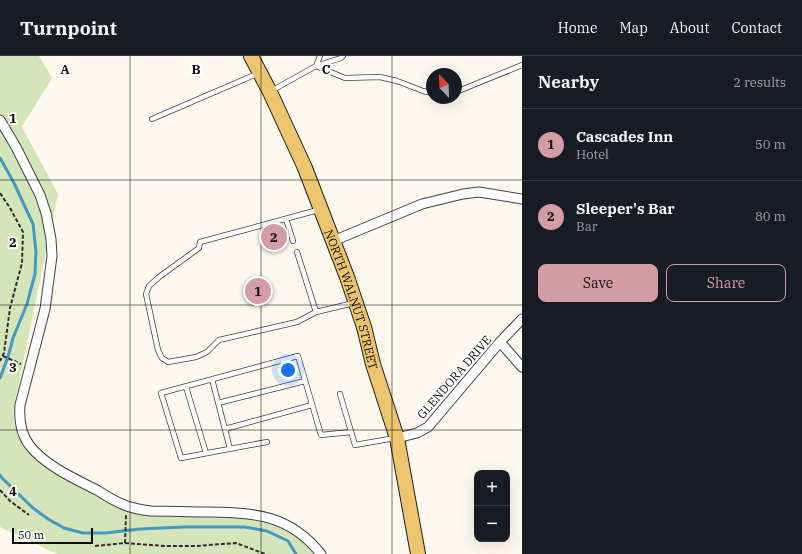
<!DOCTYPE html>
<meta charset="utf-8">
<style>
:root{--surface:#171b24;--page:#20242c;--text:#f1f3f6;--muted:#9ea1a6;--line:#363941;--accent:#d49ca4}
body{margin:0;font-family:"IBM Plex Serif",serif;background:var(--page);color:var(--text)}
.controls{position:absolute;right:12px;bottom:12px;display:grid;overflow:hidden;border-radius:8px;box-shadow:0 4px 16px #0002}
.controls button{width:36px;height:36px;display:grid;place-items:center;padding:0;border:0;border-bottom:1px solid var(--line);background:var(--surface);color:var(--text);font:20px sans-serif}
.compass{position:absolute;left:426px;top:12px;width:36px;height:36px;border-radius:50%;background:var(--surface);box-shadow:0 4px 16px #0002;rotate:337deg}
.scale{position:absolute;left:12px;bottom:10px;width:81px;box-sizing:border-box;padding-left:4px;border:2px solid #0d0d0d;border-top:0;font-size:11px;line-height:14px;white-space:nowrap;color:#0d0d0d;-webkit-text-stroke:3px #fff;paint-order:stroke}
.you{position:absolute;left:288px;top:314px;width:14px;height:14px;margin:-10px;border:3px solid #fff;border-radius:50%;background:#1a73e8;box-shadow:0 0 0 6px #1a73e833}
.badge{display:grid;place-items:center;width:26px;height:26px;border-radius:50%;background:var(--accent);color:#111;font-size:13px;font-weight:700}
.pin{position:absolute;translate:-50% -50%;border:2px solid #fff;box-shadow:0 1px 4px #0006}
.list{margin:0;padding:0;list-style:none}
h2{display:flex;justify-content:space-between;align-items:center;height:52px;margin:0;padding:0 16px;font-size:17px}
h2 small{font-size:13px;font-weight:400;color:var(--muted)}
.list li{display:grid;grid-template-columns:26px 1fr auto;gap:12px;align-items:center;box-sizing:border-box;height:72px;padding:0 16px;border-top:1px solid var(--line)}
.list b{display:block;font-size:15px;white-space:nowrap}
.list p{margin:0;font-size:13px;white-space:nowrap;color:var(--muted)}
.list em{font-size:13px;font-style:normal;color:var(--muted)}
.actions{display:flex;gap:8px;padding:12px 16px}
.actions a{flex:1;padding:9px 0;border:1px solid var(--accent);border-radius:8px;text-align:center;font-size:14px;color:var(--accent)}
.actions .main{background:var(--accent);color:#111}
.map{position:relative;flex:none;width:522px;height:498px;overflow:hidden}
header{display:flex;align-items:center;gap:24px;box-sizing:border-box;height:56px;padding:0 20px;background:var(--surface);border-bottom:1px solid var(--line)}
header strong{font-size:19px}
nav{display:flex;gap:22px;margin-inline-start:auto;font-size:14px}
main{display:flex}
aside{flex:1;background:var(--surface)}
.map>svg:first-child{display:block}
.green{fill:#d4e5ba}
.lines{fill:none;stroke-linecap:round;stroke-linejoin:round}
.stream{stroke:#4499c1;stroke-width:3}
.lane-casing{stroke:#404040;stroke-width:6}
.street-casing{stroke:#404040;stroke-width:11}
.primary-casing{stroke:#1e1e1e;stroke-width:16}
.path{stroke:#2f2f2f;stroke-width:2;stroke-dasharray:4 2;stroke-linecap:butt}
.lane{stroke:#fff;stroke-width:4.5}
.street{stroke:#fff;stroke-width:9}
.primary{stroke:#edc56f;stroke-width:14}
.grid{fill:none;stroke:#0d0d0d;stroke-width:1;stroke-opacity:0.55}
.labels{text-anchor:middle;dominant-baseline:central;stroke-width:4;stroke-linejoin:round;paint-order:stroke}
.street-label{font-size:12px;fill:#0d0d0d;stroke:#fff}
.grid-label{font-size:13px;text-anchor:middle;font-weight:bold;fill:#0d0d0d;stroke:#fff;stroke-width:4;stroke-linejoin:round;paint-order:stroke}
</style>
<header>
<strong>Turnpoint</strong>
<nav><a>Home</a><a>Map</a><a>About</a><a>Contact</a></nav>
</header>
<main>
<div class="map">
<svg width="522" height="498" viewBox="0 0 522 498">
<rect width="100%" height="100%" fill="#fef9ee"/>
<path class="green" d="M0,0H39L52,22L22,71L58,138L14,350C14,354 13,358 14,363C15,382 29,398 44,410L112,448L140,459L238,462L265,467L292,476L309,490L315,498H57L0,471Z"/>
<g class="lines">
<path class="stream" d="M0,102L14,127L33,168L36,196L35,218L27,248L13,282L8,301L0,322
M0,419L2,422L33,452L48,463L64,472L83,477H105L140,473L184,471H245L267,475L288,485L296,498"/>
<g class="lane-casing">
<path id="lane" d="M320,0L316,10L345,22L380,21L397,25L423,35L432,37
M271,35L316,10L341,2L343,0
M456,36L522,9
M152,63L259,17
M318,154L200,186L199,192L159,221L149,230L146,238L158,294L162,302L168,306L196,301L207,296L219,284L297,266L316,256L354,247
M286,163L293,185
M297,196L316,256
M212,323L230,393
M186,331L206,397
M340,338L355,389L395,382
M218,347L305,325
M225,373L312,349
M267,386L181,402L161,337L298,300L321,379L351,376"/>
</g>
<g class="street-casing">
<path id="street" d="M0,64L16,91L40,139L46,157L51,183L52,200L45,253L20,349C19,363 21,379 30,390C46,410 75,423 97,434C106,440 116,446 127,450C135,453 143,454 151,455C171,455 190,456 210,456C256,457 290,459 321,498
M333,185L422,148L463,138L479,136L522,143
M500,286L522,311
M397,382L417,377L428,371L500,286L522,263"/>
</g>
<g class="primary-casing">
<g id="primary">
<path id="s1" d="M251,0L270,36L305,112L347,221L364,271L373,308L397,382L418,498"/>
</g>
</g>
<path class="path" d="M0,137L10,152L23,176L22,207L10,252L4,297L0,305
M3,300L21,308
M0,434L10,445L29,459
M125,487L164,490H196L236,487L265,498
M95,490L125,487L126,459"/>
<use href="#lane" class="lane"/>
<use href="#street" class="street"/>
<use href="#primary" class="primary"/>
</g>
<path class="grid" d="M130,0V498M261,0V498M392,0V498M0,124H522M0,249H522M0,374H522"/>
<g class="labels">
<g class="street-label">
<text stroke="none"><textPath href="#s1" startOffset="264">NORTH WALNUT STREET</textPath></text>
<text transform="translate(454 321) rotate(-49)">GLENDORA DRIVE</text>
</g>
</g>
<g class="grid-label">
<text x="65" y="18">A</text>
<text x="196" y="18">B</text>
<text x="326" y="18">C</text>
<text x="13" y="67">1</text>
<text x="13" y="191">2</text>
<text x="13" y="316">3</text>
<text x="13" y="440">4</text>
</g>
</svg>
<div class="controls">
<button>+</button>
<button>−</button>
</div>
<svg class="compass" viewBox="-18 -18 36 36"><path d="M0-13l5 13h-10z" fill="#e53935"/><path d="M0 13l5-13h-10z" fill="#9ea1a6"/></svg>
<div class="scale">50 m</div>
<div class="you"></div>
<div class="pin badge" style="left:258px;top:235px">1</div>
<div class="pin badge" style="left:274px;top:181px">2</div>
</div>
<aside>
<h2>Nearby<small>2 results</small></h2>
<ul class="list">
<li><span class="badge">1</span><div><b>Cascades Inn</b><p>Hotel</p></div><em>50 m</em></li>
<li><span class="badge">2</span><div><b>Sleeper's Bar</b><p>Bar</p></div><em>80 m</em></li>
</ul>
<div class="actions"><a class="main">Save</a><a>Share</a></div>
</aside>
</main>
